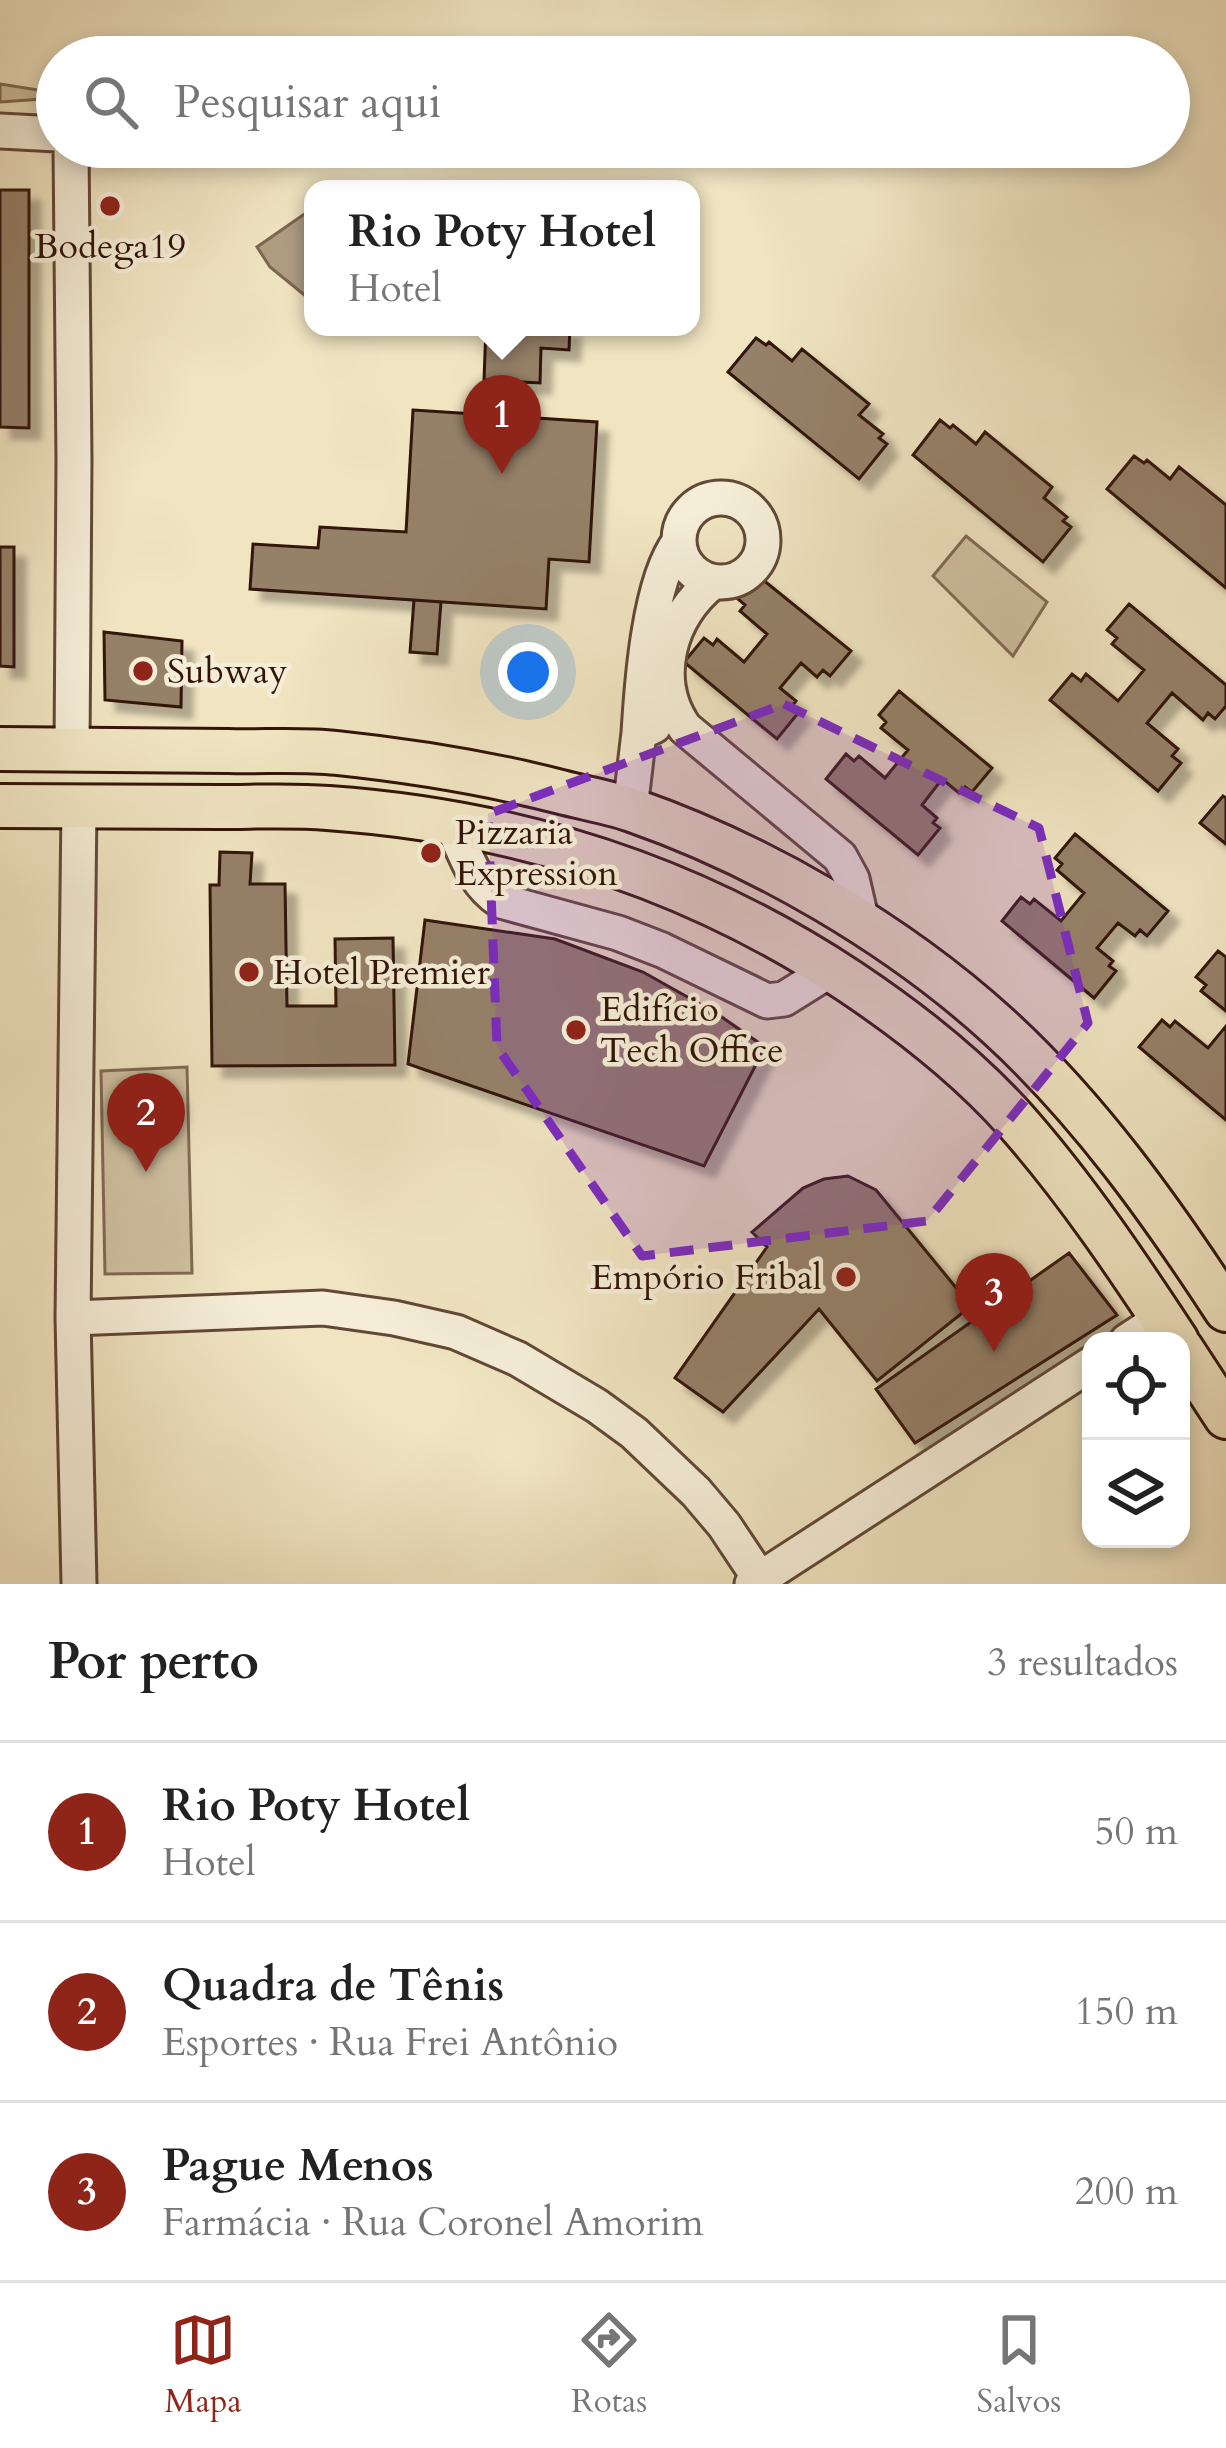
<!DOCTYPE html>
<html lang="pt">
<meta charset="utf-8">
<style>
:root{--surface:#fff;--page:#f2f2f2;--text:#222;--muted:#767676;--line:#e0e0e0;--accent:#8f2418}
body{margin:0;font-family:Cardo,serif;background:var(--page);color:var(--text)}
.controls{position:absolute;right:36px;bottom:36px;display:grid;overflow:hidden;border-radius:24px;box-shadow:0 6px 18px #0003}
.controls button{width:108px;height:108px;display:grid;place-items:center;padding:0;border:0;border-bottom:3px solid var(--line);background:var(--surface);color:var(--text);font:60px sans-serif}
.you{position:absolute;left:528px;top:672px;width:42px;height:42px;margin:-30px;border:9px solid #fff;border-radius:50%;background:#1a73e8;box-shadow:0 0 0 18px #1a73e833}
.badge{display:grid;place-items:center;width:78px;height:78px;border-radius:50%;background:var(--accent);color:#fff;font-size:39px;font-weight:700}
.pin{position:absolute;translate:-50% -99px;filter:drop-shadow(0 3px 6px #0008)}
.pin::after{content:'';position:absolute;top:63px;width:42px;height:36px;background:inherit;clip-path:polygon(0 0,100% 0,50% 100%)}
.popup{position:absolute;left:304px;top:180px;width:396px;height:156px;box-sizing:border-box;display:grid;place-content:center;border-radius:24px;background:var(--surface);filter:drop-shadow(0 3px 9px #0005);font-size:39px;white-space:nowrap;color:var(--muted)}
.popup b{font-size:45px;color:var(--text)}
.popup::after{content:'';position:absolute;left:50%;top:100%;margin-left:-24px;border:24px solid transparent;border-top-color:var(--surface)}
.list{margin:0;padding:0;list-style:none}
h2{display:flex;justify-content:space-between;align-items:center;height:156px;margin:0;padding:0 48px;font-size:51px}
h2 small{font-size:39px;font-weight:400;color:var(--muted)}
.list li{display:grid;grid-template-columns:78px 1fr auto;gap:36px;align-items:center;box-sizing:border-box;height:180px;padding:0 48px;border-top:3px solid var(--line)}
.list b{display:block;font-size:45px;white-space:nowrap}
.list p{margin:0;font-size:39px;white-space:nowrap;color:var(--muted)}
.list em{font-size:39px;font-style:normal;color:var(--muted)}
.icon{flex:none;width:66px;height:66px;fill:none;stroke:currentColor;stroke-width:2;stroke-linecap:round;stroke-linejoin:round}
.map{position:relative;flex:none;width:1226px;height:1584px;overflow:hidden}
.search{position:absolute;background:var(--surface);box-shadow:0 6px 18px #0003;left:36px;right:36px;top:36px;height:132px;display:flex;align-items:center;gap:30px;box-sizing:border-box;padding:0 42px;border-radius:66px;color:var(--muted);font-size:45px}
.sheet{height:696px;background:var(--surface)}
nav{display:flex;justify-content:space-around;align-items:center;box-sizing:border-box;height:168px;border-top:3px solid var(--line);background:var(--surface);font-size:33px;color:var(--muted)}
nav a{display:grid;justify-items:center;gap:6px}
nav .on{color:var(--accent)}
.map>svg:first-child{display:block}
.green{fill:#d0c1a1;stroke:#816a54;stroke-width:3}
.water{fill:#af9d82;stroke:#7d6651;stroke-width:3}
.building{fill:#958068;stroke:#321407;stroke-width:3;filter:url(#shadow)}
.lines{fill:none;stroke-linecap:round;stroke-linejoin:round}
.minor-casing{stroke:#624836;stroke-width:39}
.major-casing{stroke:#321407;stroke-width:48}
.minor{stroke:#f5edd7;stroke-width:33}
.major{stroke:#f0e4c1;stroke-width:42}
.marked{fill:#7b2cbf;fill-opacity:0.2;stroke:#7b2cbf;stroke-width:9;stroke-dasharray:24 15;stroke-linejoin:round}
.poi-dot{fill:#8f2418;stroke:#f5edd7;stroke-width:4.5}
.labels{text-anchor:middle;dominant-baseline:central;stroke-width:9;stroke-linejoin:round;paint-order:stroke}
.poi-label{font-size:36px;fill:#321407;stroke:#f5edd7;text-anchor:start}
</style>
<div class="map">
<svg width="1226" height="1584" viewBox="0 0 1226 1584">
<defs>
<filter id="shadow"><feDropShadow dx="11" dy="11" stdDeviation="3" flood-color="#0004"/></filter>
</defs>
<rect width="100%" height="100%" fill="#f0e4c1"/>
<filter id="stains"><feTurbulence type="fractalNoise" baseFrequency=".00167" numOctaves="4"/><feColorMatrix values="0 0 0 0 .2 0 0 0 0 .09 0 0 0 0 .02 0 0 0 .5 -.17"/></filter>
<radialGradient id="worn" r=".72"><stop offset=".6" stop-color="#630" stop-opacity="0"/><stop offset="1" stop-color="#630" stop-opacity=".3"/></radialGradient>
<path class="green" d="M0,84L57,93V98L0,102Z
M966,536L1047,602L1013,656L933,576Z
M187,1067L192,1273L105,1274L101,1071Z"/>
<path class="water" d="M313,208V302L270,267L257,247Z"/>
<path class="building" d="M0,190H29V428L0,427Z
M486,327H570L569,350L541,348L540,383L484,380Z
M756,338L766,345L769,342L792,361L802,349L869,404L859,415L883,434L879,438L887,444L859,479L728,372Z
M413,410L597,422L589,562L549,559L546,609L250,589L253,544L318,548L320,527L406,532Z
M940,420L950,428L953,425L976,444L985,432L1052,487L1044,498L1067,517L1063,521L1071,527L1043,562L913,455Z
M1134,456L1144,463L1147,460L1170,479L1179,467L1226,505V588L1107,489Z
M0,547H14V667L0,666Z
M757,575L851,651L830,676L823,670L817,677L801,663L780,688L796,701L792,706L799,712L777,739L684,662L704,638L713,645L717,639L744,662L767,634L740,611L745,605L738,599Z
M414,600L441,602L437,654L410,652Z
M1129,604L1226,685V706L1215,719L1208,713L1203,720L1172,693L1147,723L1178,749L1172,756L1181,763L1158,791L1050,700L1072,674L1081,681L1086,674L1118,701L1144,670L1112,644L1117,638L1107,630Z
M104,632L182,641L181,707L105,700Z
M899,691L992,768L972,792L965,787L959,793L942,779L922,805L937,818L933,823L940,828L918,855L826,779L846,754L854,761L859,756L885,778L908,750L881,728L886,722L879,715Z
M1223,796L1226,798V844L1200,823Z
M1075,834L1168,911L1147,936L1140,930L1135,936L1118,923L1097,948L1113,961L1109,966L1116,971L1094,998L1002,921L1021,897L1030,904L1034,899L1061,921L1084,893L1057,870L1062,864L1055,858Z
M220,852L252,853L250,884H285L287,1006H336L335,939L393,938L395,1065L212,1066L210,885H219Z
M425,920L555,939L643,972L716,1013L765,1047L704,1166L408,1064Z
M1218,951L1226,957V1011L1201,991L1206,985L1196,977Z
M1162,1020L1170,1027L1175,1021L1208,1048L1226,1026V1120L1139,1047Z
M848,1176L876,1190L971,1306L877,1381L819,1309L723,1412L675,1378L767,1247L752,1232L803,1188L824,1179Z
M1069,1253L1117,1315L915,1443L876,1389Z"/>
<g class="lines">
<g class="minor-casing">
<path id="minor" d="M0,131L57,134
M71,147L74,460L72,750
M679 540a42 42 0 1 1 84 0a42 42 0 1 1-84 0Z
M713,582C669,616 651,680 685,728L840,857L852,879L862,922
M639,733C642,683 649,581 679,542
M79,807L73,1318L79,1584
M630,809L639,733L654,726
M451,822C464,850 473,884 501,901L618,933L662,950L767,1001L784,999L832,969
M73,1318L323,1308L394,1318L456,1332L518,1359L597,1406L634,1433L696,1492L724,1525L760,1579
M1127,1341L1162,1318
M752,1584L1091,1364"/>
</g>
<g class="major-casing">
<path id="major" d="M0,749C76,750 152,750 228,751C264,752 301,749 337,753C413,761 487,773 561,792C584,798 609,802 632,810C761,855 897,934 998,1026C1088,1108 1160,1209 1226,1310
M0,806C73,807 146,807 219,807C255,807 292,805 328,808C515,821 692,877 849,981C909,1021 967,1066 1016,1121C1076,1189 1127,1265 1177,1341
M1181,1348L1226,1417"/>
</g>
<use href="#minor" class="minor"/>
<use href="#major" class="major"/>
</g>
<path class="marked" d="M784,704L1039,828L1088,1023L927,1221L642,1256L497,1047L488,814Z"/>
<g class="poi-dot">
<circle cx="110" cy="206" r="12"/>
<circle cx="143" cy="671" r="12"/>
<circle cx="431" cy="853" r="12"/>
<circle cx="249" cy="972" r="12"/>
<circle cx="576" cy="1030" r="12"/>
<circle cx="846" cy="1277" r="12"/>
</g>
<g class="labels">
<g class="poi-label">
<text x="110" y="246" text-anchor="middle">Bodega19</text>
<text x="167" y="671">Subway</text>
<text x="455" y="832">Pizzaria<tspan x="455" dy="41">Expression</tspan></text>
<text x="273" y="972">Hotel Premier</text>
<text x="600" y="1009">Edifício<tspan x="600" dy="41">Tech Office</tspan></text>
<text x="822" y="1277" text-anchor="end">Empório Fribal</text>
</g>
</g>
<rect width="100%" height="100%" filter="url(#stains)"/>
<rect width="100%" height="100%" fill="url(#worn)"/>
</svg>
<div class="controls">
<button><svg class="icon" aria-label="locate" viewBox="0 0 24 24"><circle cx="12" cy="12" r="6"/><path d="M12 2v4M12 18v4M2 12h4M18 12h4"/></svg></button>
<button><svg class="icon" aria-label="layers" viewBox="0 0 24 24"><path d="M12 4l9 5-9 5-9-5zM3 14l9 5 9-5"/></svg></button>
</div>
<div class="you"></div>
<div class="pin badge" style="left:502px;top:474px">1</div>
<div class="popup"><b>Rio Poty Hotel</b>Hotel</div>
<div class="pin badge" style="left:146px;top:1172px">2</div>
<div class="pin badge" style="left:994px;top:1352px">3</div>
<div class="search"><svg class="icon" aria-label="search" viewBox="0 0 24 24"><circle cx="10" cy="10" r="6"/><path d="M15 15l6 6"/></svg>Pesquisar aqui</div>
</div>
<section class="sheet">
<h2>Por perto<small>3 resultados</small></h2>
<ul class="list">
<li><span class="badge">1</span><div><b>Rio Poty Hotel</b><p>Hotel</p></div><em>50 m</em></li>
<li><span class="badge">2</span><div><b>Quadra de Tênis</b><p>Esportes · Rua Frei Antônio</p></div><em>150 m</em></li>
<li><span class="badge">3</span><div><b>Pague Menos</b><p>Farmácia · Rua Coronel Amorim</p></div><em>200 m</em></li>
</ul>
</section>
<nav>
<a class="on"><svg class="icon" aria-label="map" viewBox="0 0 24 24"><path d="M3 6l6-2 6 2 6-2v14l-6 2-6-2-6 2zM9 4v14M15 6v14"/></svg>Mapa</a>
<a><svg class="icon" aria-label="directions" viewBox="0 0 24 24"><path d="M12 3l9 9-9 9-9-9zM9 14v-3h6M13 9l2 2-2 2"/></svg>Rotas</a>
<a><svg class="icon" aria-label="saved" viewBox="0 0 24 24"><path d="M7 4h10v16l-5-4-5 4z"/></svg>Salvos</a>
</nav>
